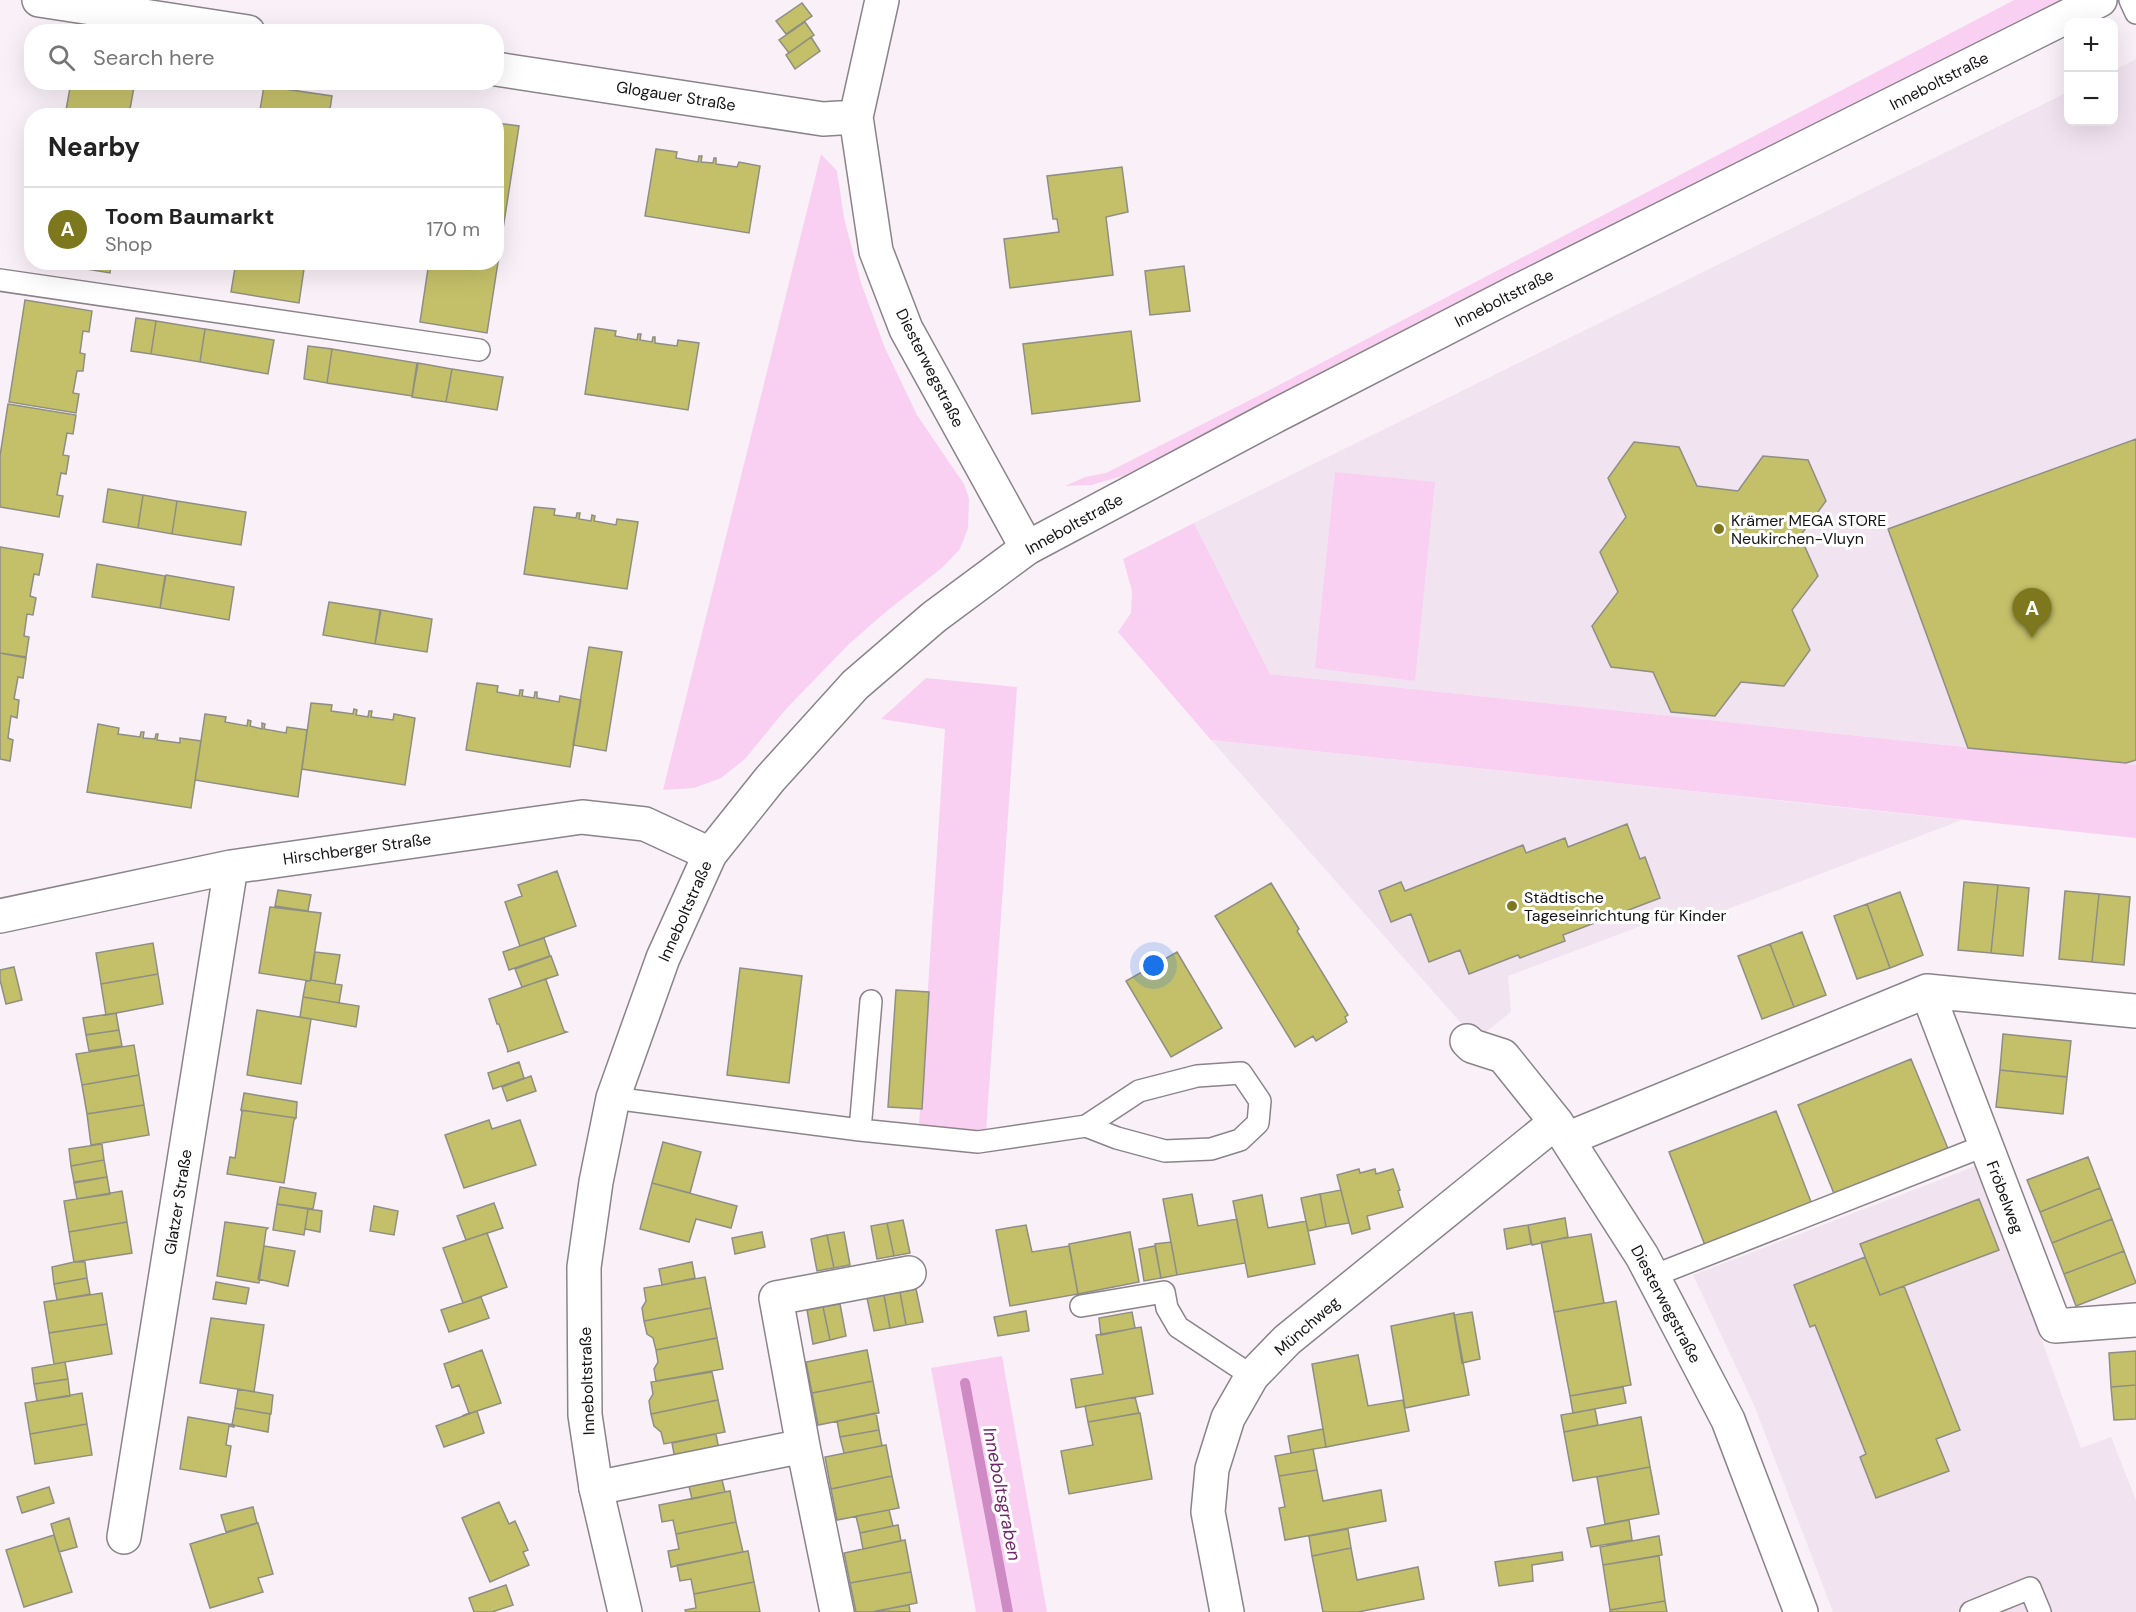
<!DOCTYPE html>
<meta charset="utf-8">
<style>
:root{--surface:#fff;--page:#f2f2f2;--text:#222;--muted:#767676;--line:#e0e0e0;--accent:#7d781d}
body{margin:0;font-family:"DM Sans",sans-serif;background:var(--page);color:var(--text)}
.controls{position:absolute;right:18px;top:18px;display:grid;overflow:hidden;border-radius:12px;box-shadow:0 6px 24px #0002}
.controls button{width:54px;height:54px;display:grid;place-items:center;padding:0;border:0;border-bottom:2px solid var(--line);background:var(--surface);color:var(--text);font:30px sans-serif}
.you{position:absolute;left:1154px;top:966px;width:21px;height:21px;margin:-15px;border:4px solid #fff;border-radius:50%;background:#1a73e8;box-shadow:0 0 0 9px #1a73e833}
.badge{display:grid;place-items:center;width:39px;height:39px;border-radius:50%;background:var(--accent);color:#fff;font-size:20px;font-weight:700}
.pin{position:absolute;translate:-50% -50px;filter:drop-shadow(0 2px 3px #0008)}
.pin::after{content:'';position:absolute;top:32px;width:21px;height:18px;background:inherit;clip-path:polygon(0 0,100% 0,50% 100%)}
.list{margin:0;padding:0;list-style:none}
h2{display:flex;justify-content:space-between;align-items:center;height:78px;margin:0;padding:0 24px;font-size:26px}
h2 small{font-size:20px;font-weight:400;color:var(--muted)}
.list li{display:grid;grid-template-columns:39px 1fr auto;gap:18px;align-items:center;box-sizing:border-box;height:84px;padding:0 24px;border-top:2px solid var(--line)}
.list b{display:block;font-size:22px;white-space:nowrap}
.list p{margin:0;font-size:20px;white-space:nowrap;color:var(--muted)}
.list em{font-size:20px;font-style:normal;color:var(--muted)}
.icon{flex:none;width:33px;height:33px;fill:none;stroke:currentColor;stroke-width:2;stroke-linecap:round;stroke-linejoin:round}
.map{position:relative;flex:none;width:2136px;height:1612px;overflow:hidden}
.search{position:absolute;background:var(--surface);box-shadow:0 6px 24px #0002;left:24px;top:24px;width:480px;height:66px;display:flex;align-items:center;gap:15px;box-sizing:border-box;padding:0 21px;border-radius:24px;color:var(--muted);font-size:22px}
.panel{position:absolute;background:var(--surface);box-shadow:0 6px 24px #0002;left:24px;top:108px;width:480px;height:162px;border-radius:24px}
.map>svg:first-child{display:block}
.built{fill:#f2e3f0}
.green{fill:#f9d0f2}
.lines{fill:none;stroke-linecap:round;stroke-linejoin:round}
.stream{stroke:#ce8bc3;stroke-width:10}
.building{fill:#c4c069;stroke:#8e8e84;stroke-width:1.5}
.lane-casing{stroke:#8b838a;stroke-width:24}
.street-casing{stroke:#8b838a;stroke-width:36}
.secondary-casing{stroke:#8b838a;stroke-width:36}
.lane{stroke:#fff;stroke-width:21}
.street{stroke:#fff;stroke-width:33}
.secondary{stroke:#fff;stroke-width:33}
.poi-dot{fill:#7d781d;stroke:#fff;stroke-width:2}
.labels{text-anchor:middle;dominant-baseline:central;stroke-width:6;stroke-linejoin:round;paint-order:stroke}
.street-label{font-size:16px;fill:#161315;stroke:#fff}
.poi-label{font-size:16px;fill:#161315;stroke:#fff;text-anchor:start}
.water-label{font-size:18px;font-style:italic;fill:#73256b;stroke:#fff}
</style>
<div class="map">
<svg width="2136" height="1612" viewBox="0 0 2136 1612">
<rect width="100%" height="100%" fill="#faf1f8"/>
<path class="built" d="M2136,59V765L1270,674L1194,523L2068,92V122H2114V70Z
M1211,740L1962,820L1699,920L1694,906L1508,976L1511,1012L1476,1040Z
M1978,1165L2081,1448L2111,1437L2136,1500V1612H1833L1754,1405L1693,1275Z"/>
<path class="green" d="M2014,0H2061L1123,476L1091,485L1065,486L1085,477L1106,473L1258,396Z
M821,154L837,171L844,218L861,283L885,348L917,415L964,484L969,499L968,528L960,549L942,568L888,610L849,644L786,709L745,759L721,778L694,788L663,790Z
M1335,472L1435,482L1415,681L1315,668Z
M1194,523L1270,674L2136,765V838L1211,740L1118,632L1131,613L1132,591L1123,559Z
M926,678L1017,687L986,1131L919,1125L945,729L881,719Z
M1002,1356L1047,1612H976L931,1368Z"/>
<g class="lines">
<path class="stream" d="M965,1383L1008,1612"/>
</g>
<path class="building" d="M802,3L812,16L786,34L776,21Z
M805,22L814,35L789,53L779,40Z
M811,37L820,51L795,69L786,55Z
M71,82H140L139,87H134L130,109L136,110L135,116H65Z
M264,86L332,96L329,116H259Z
M496,123L519,126L503,229L496,228Z
M656,149L677,152L676,158L698,162L699,156H702L701,162L713,163L714,158H716V164L737,167L739,162L760,166L749,233L645,216Z
M1122,167L1128,212L1106,217L1113,275L1010,288L1004,239L1059,232L1057,219H1053L1047,176Z
M496,229L503,230L487,333L420,322L429,262H496Z
M44,262H111L110,273Z
M236,262H305L299,303L231,292Z
M1184,266L1190,311L1150,315L1145,271Z
M25,300L92,311L89,332L83,331L80,353L85,354L83,371H77L73,393L79,394L76,413L9,402Z
M136,318L156,321L151,354L131,351Z
M156,321L205,329L200,362L151,354Z
M595,328L616,331L615,336L637,340L638,334H641L640,340L652,342L653,337H655V343L677,346L678,340L699,343L688,410L585,394Z
M205,329L274,340L268,374L200,362Z
M1131,331L1140,401L1032,414L1023,344Z
M308,346L332,349L327,383L304,379Z
M332,349L417,363L412,396L327,383Z
M418,363L452,369L446,402L412,397Z
M452,369L503,377L497,410L446,402Z
M8,404L76,415L73,434L67,433L63,455L69,456L66,474L61,473L57,495L63,496L59,517L0,507V456Z
M2136,439V760L2126,763L1968,748L1888,529Z
M1634,442L1679,447L1697,486L1738,491L1763,456L1808,460L1826,501L1800,536L1818,576L1792,610L1810,650L1784,686L1741,682L1715,716L1671,712L1653,672L1611,667L1592,626L1618,592L1600,552L1626,517L1608,478Z
M108,489L143,495L138,528L103,522Z
M143,495L177,501L172,534L138,528Z
M177,501L246,512L241,545L172,534Z
M534,507L555,509L554,515L576,518L577,513H580L579,519L591,521L592,515L595,516L594,521L616,525L617,519L638,522L627,589L524,574Z
M0,547L43,554L39,575L34,574L30,596L36,598L33,615L27,614L24,636L29,637L26,657L0,653Z
M97,564L165,576L160,608L92,597Z
M166,575L234,587L229,620L160,608Z
M329,602L380,610L375,644L323,635Z
M381,610L432,619L427,652L375,644Z
M589,647L622,652L606,751L573,745Z
M0,653L26,658L23,678L18,677L14,699L19,700L17,718L11,716L8,738L13,740L10,761L0,759Z
M477,683L498,686L497,692L519,696L520,690H523L522,696L534,698L535,692H537V698L559,702L560,696L581,700L570,767L466,750Z
M311,703L332,705L331,711L353,714L354,709L357,710L356,715L368,717L369,711H372L371,717L393,720L394,714L415,718L405,785L302,769Z
M205,714L226,717L225,722L247,726L248,720L251,721L250,726L262,729V723L265,724L264,729L286,733L287,727L307,730L298,797L195,780Z
M98,724L119,728L118,734L140,737L141,732H144L143,738L155,739L156,734H158L157,740L180,743V738L201,741L191,808L87,792Z
M1627,824L1640,859L1645,857L1660,898L1563,935L1565,941L1520,958L1518,955L1469,974L1460,950L1429,962L1411,914L1391,922L1379,891L1401,882L1405,891L1523,845L1526,853L1565,838L1568,847Z
M557,871L576,926L520,946L505,902L522,896L518,885Z
M1964,882L1998,885L1991,953L1958,950Z
M1271,883L1299,929L1297,931L1348,1015L1345,1017L1347,1022L1316,1041L1313,1036L1295,1047L1215,916Z
M1998,885L2029,888L2023,956L1991,953Z
M278,890L311,895L308,911L275,906Z
M2065,891L2099,894L2092,962L2059,959Z
M1900,892L1923,955L1890,968L1867,904Z
M2099,894L2130,897L2124,965L2092,962Z
M1867,904L1890,968L1857,979L1834,916Z
M270,907L321,913L310,981L259,973Z
M1802,932L1826,995L1794,1007L1770,944Z
M544,938L550,956L509,970L503,952Z
M153,943L158,974L101,984L96,953Z
M1770,944L1794,1007L1762,1019L1738,956Z
M315,952L340,955L335,984L311,980Z
M1177,952L1222,1028L1171,1057L1126,981Z
M551,956L558,975L522,987L515,969Z
M14,967L22,1000L6,1004L0,980V970Z
M740,968L802,976L789,1083L727,1075Z
M158,974L163,1004L106,1015L101,984Z
M548,978L546,980L564,1031L567,1032L507,1052L508,1051L499,1024H497L489,999Z
M311,980L342,985L339,1003L303,997L306,981Z
M896,990L929,992L922,1109L888,1107Z
M303,997L359,1006L356,1027L300,1017Z
M257,1010L311,1019L301,1084L247,1075Z
M116,1013L119,1030L86,1035L83,1018Z
M119,1030L122,1046L89,1051L86,1035Z
M2003,1034L2071,1041L2067,1077L2000,1070Z
M134,1045L139,1075L82,1085L76,1054Z
M1911,1059L1949,1151L1835,1196L1798,1105Z
M519,1062L524,1078L493,1089L488,1073Z
M2000,1070L2067,1077L2063,1114L1996,1107Z
M139,1075L144,1105L87,1114L82,1085Z
M531,1076L536,1091L507,1101L502,1087Z
M244,1093L297,1102L296,1118L241,1110Z
M144,1105L149,1135L91,1145L87,1114Z
M241,1110L296,1118L294,1120L284,1183L227,1174L230,1157L235,1158L242,1112Z
M1776,1111L1813,1207L1706,1248L1669,1152Z
M489,1120L492,1129L520,1120L536,1165L464,1188L445,1135Z
M663,1142L701,1152L690,1193L652,1183Z
M102,1144L104,1160L71,1166L69,1149Z
M2088,1157L2100,1188L2040,1212L2027,1180Z
M104,1160L107,1177L74,1182L71,1166Z
M1359,1169L1360,1173L1375,1169L1376,1174L1393,1169L1400,1190L1398,1191L1403,1207L1367,1216L1370,1229L1352,1234L1337,1175Z
M107,1177L110,1194L77,1199L74,1183Z
M652,1183L737,1206L731,1228L696,1219L689,1242L640,1229Z
M280,1187L316,1193L313,1209L277,1204Z
M2100,1188L2112,1219L2052,1243L2040,1212Z
M1341,1190L1349,1223L1326,1227L1320,1194Z
M122,1191L127,1222L69,1232L64,1201Z
M1192,1194L1198,1226L1237,1219L1245,1263L1177,1275L1163,1199Z
M1320,1194L1326,1227L1308,1231L1301,1198Z
M1262,1195L1268,1228L1306,1221L1315,1264L1248,1277L1233,1201Z
M1979,1199L1999,1250L1880,1295L1860,1244Z
M494,1203L503,1228L466,1240L457,1216Z
M277,1204L308,1209L304,1235L273,1230Z
M374,1206L398,1211L394,1235L370,1231Z
M308,1209L322,1211L320,1232L305,1229Z
M1565,1218L1568,1237L1532,1245L1528,1225Z
M2112,1219L2124,1251L2064,1274L2052,1243Z
M903,1220L910,1253L894,1256L887,1223Z
M127,1222L132,1253L74,1262L69,1232Z
M225,1222L268,1228L266,1230L259,1283L217,1276Z
M887,1223L894,1256L877,1259L871,1226Z
M1026,1225L1032,1252L1069,1246L1078,1294L1010,1306L996,1230Z
M1528,1225L1531,1244L1507,1249L1504,1229Z
M762,1232L765,1247L735,1254L732,1238Z
M844,1232L850,1265L834,1268L827,1235Z
M1130,1232L1139,1282L1078,1294L1069,1244Z
M487,1233L507,1287L463,1303L443,1248Z
M1591,1234L1604,1303L1554,1312L1541,1242Z
M827,1235L834,1268L817,1271L811,1239Z
M1171,1242L1177,1275L1161,1278L1155,1244Z
M264,1246L295,1251L288,1286L258,1279Z
M1155,1246L1161,1278L1144,1281L1139,1249Z
M2124,1251L2136,1283L2076,1306L2064,1274Z
M1865,1257L1880,1295L1904,1286L1960,1430L1936,1439L1949,1471L1876,1498L1860,1457L1866,1454L1815,1325L1810,1327L1794,1285Z
M74,1262H85L87,1278L54,1284L52,1267Z
M692,1262L695,1278L662,1285L659,1269Z
M705,1277L711,1308L644,1321L642,1308L646,1301L644,1288Z
M87,1278L90,1294L57,1300L54,1284Z
M216,1282L249,1288L246,1304L213,1299Z
M916,1289L923,1322L906,1325L900,1292Z
M900,1292L906,1325L890,1328L884,1295Z
M102,1293L107,1324L49,1333L44,1302Z
M884,1295L890,1328L874,1331L867,1298Z
M481,1297L489,1318L449,1332L441,1310Z
M1616,1301L1631,1385L1570,1396L1554,1312Z
M840,1304L846,1336L830,1340L823,1307Z
M823,1307L830,1340L813,1344L807,1310Z
M711,1308L717,1338L656,1350L653,1338L647,1334L644,1321Z
M1026,1311L1029,1331L998,1336L994,1317Z
M1132,1312L1135,1328L1101,1335L1099,1318Z
M1472,1312L1480,1359L1462,1363L1454,1315Z
M1454,1313L1469,1395L1405,1408L1391,1326Z
M211,1318L264,1325L254,1392L200,1383Z
M107,1324L112,1354L54,1364L49,1333Z
M1141,1327L1153,1394L1076,1408L1071,1379L1103,1374L1096,1335Z
M717,1338L723,1369L656,1381L654,1369L658,1362L656,1350Z
M482,1350L501,1403L462,1416L469,1413L459,1385L452,1388L444,1364Z
M867,1350L873,1381L812,1393L806,1362Z
M2136,1351V1385L2111,1387L2109,1353Z
M1358,1355L1368,1406L1403,1400L1409,1431L1326,1447L1312,1364Z
M65,1362L68,1379L34,1384L32,1368Z
M712,1372L718,1400L651,1414L649,1401L653,1394L651,1382Z
M68,1379L70,1396L37,1401L34,1384Z
M873,1381L879,1413L818,1425L812,1393Z
M2136,1385V1419L2114,1420L2111,1387Z
M1623,1387L1626,1403L1573,1413L1570,1396Z
M238,1389L273,1395L271,1414L235,1408Z
M82,1393L87,1424L30,1434L25,1403Z
M1135,1397L1139,1413L1088,1422L1085,1406Z
M718,1400L725,1432L664,1444L661,1432L654,1426L651,1414Z
M235,1408L270,1414L268,1432L232,1425Z
M1595,1409L1598,1425L1564,1432L1561,1415Z
M477,1411L484,1433L444,1447L436,1426Z
M876,1413L879,1430L840,1437L837,1421Z
M1140,1413L1152,1479L1069,1494L1061,1451L1093,1445L1088,1422Z
M188,1417L234,1425V1427L229,1426L226,1445L231,1446L226,1477L180,1469Z
M1641,1417L1650,1467L1573,1481L1564,1432Z
M87,1424L92,1455L35,1464L30,1434Z
M1323,1429L1326,1447L1291,1453L1288,1436Z
M879,1430L882,1446L844,1453L840,1437Z
M716,1434L719,1450L675,1459L672,1443Z
M886,1445L892,1476L831,1489L825,1457Z
M1313,1449L1317,1470L1279,1476L1275,1456Z
M1650,1467L1659,1514L1605,1524L1597,1477Z
M1317,1470L1323,1501L1381,1490L1386,1521L1285,1540L1279,1508L1285,1507L1279,1476Z
M721,1476L725,1492L692,1499L688,1482Z
M892,1476L899,1508L837,1520L831,1489Z
M49,1487L54,1503L22,1513L17,1497Z
M730,1491L736,1522L676,1534L673,1520L662,1522L659,1505Z
M499,1502L509,1524L515,1521L528,1550L523,1552L529,1565L490,1582L462,1518Z
M253,1507L257,1523L226,1532L221,1515Z
M889,1510L893,1526L860,1533L856,1516Z
M69,1518L77,1547L59,1552L51,1524Z
M1629,1520L1632,1540L1591,1547L1587,1528Z
M736,1522L743,1552L671,1567L668,1551L679,1549L676,1534Z
M258,1523L273,1574L258,1578L263,1592L210,1608L190,1544Z
M898,1525L901,1541L863,1549L860,1533Z
M1348,1529L1351,1548L1312,1556L1309,1536Z
M54,1535L72,1592L24,1607L6,1550Z
M1659,1536L1662,1555L1603,1565L1600,1547Z
M905,1540L911,1572L850,1583L844,1553Z
M1351,1548L1357,1580L1418,1567L1424,1599L1358,1612H1323L1312,1556Z
M748,1551L754,1582L694,1594L691,1579L680,1581L677,1565Z
M1562,1552L1563,1560L1532,1565L1533,1581L1499,1586L1495,1562Z
M1659,1556L1665,1601L1610,1610L1603,1565Z
M911,1572L917,1603L872,1612H856L850,1583Z
M754,1582L760,1612H686L685,1610L696,1608L694,1594Z
M506,1585L513,1605L492,1612H474L469,1598Z
M1665,1601L1667,1612H1610V1610Z
M909,1605L910,1612L876,1611Z"/>
<g class="lines">
<g class="lane-casing">
<path id="lane" d="M2130,0L2136,13
M0,280L479,350
M613,1098L860,1130L978,1142L1086,1126L1117,1138L1165,1151L1211,1149L1240,1140L1258,1123L1260,1101L1241,1073L1197,1076L1139,1091L1086,1126
M860,1130L871,1001
M1653,1276L1976,1149L1985,1143
M1081,1306L1164,1292L1167,1308L1178,1327L1252,1376
M1971,1612L2030,1588L2040,1612"/>
</g>
<g class="street-casing">
<path id="street" d="M39,0L248,32
M882,0L856,117L876,251L906,329L1027,548
M496,69L823,119L856,117
M0,916L231,867L582,817L645,824L710,854
M1927,991L2055,1326L2136,1320
M1467,1041L1472,1046L1503,1056L1556,1122L1642,1256L1728,1420L1801,1612
M1567,1139L1927,991L2136,1011
M803,1446L776,1298L909,1273
M596,1488L803,1446L837,1612
M124,1537L231,867
M1227,1612L1208,1512L1212,1469L1228,1418L1252,1376L1287,1340L1556,1122"/>
</g>
<g class="secondary-casing">
<path id="secondary" d="M625,1612L596,1488L585,1415L584,1267L596,1182L613,1098L663,958L710,854L770,779L855,685L934,617L1027,548L1277,415L1516,292L2100,0"/>
</g>
<use href="#lane" class="lane"/>
<use href="#street" class="street"/>
<use href="#secondary" class="secondary"/>
</g>
<g class="poi-dot">
<circle cx="1719" cy="529" r="6"/>
<circle cx="1512" cy="906" r="6"/>
</g>
<g class="labels">
<g class="street-label">
<text transform="translate(1939 81) rotate(-27)">Inneboltstraße</text>
<text transform="translate(676 96) rotate(9)">Glogauer Straße</text>
<text transform="translate(1504 298) rotate(-27)">Inneboltstraße</text>
<text transform="translate(930 368) rotate(63)">Diesterwegstraße</text>
<text transform="translate(1074 524) rotate(-29)">Inneboltstraße</text>
<text transform="translate(357 849) rotate(-8)">Hirschberger Straße</text>
<text transform="translate(685 911) rotate(-66)">Inneboltstraße</text>
<text transform="translate(2005 1197) rotate(69)">Fröbelweg</text>
<text transform="translate(178 1202) rotate(-81)">Glatzer Straße</text>
<text transform="translate(1666 1304) rotate(62)">Diesterwegstraße</text>
<text transform="translate(1307 1326) rotate(-41)">Münchweg</text>
<text transform="translate(587 1381) rotate(-92)">Inneboltstraße</text>
</g>
<g class="poi-label">
<text x="1731" y="520">Krämer MEGA STORE<tspan x="1731" dy="18">Neukirchen-Vluyn</tspan></text>
<text x="1524" y="897">Städtische<tspan x="1524" dy="18">Tageseinrichtung für Kinder</tspan></text>
</g>
<g class="water-label">
<text transform="translate(1002 1494) rotate(79)">Inneboltsgraben</text>
</g>
</g>
</svg>
<div class="controls">
<button>+</button>
<button>−</button>
</div>
<div class="you"></div>
<div class="pin badge" style="left:2032px;top:638px">A</div>
<div class="search"><svg class="icon" aria-label="search" viewBox="0 0 24 24"><circle cx="10" cy="10" r="6"/><path d="M15 15l6 6"/></svg>Search here</div>
<section class="panel">
<h2>Nearby<small></small></h2>
<ul class="list">
<li><span class="badge">A</span><div><b>Toom Baumarkt</b><p>Shop</p></div><em>170 m</em></li>
</ul>
</section>
</div>
